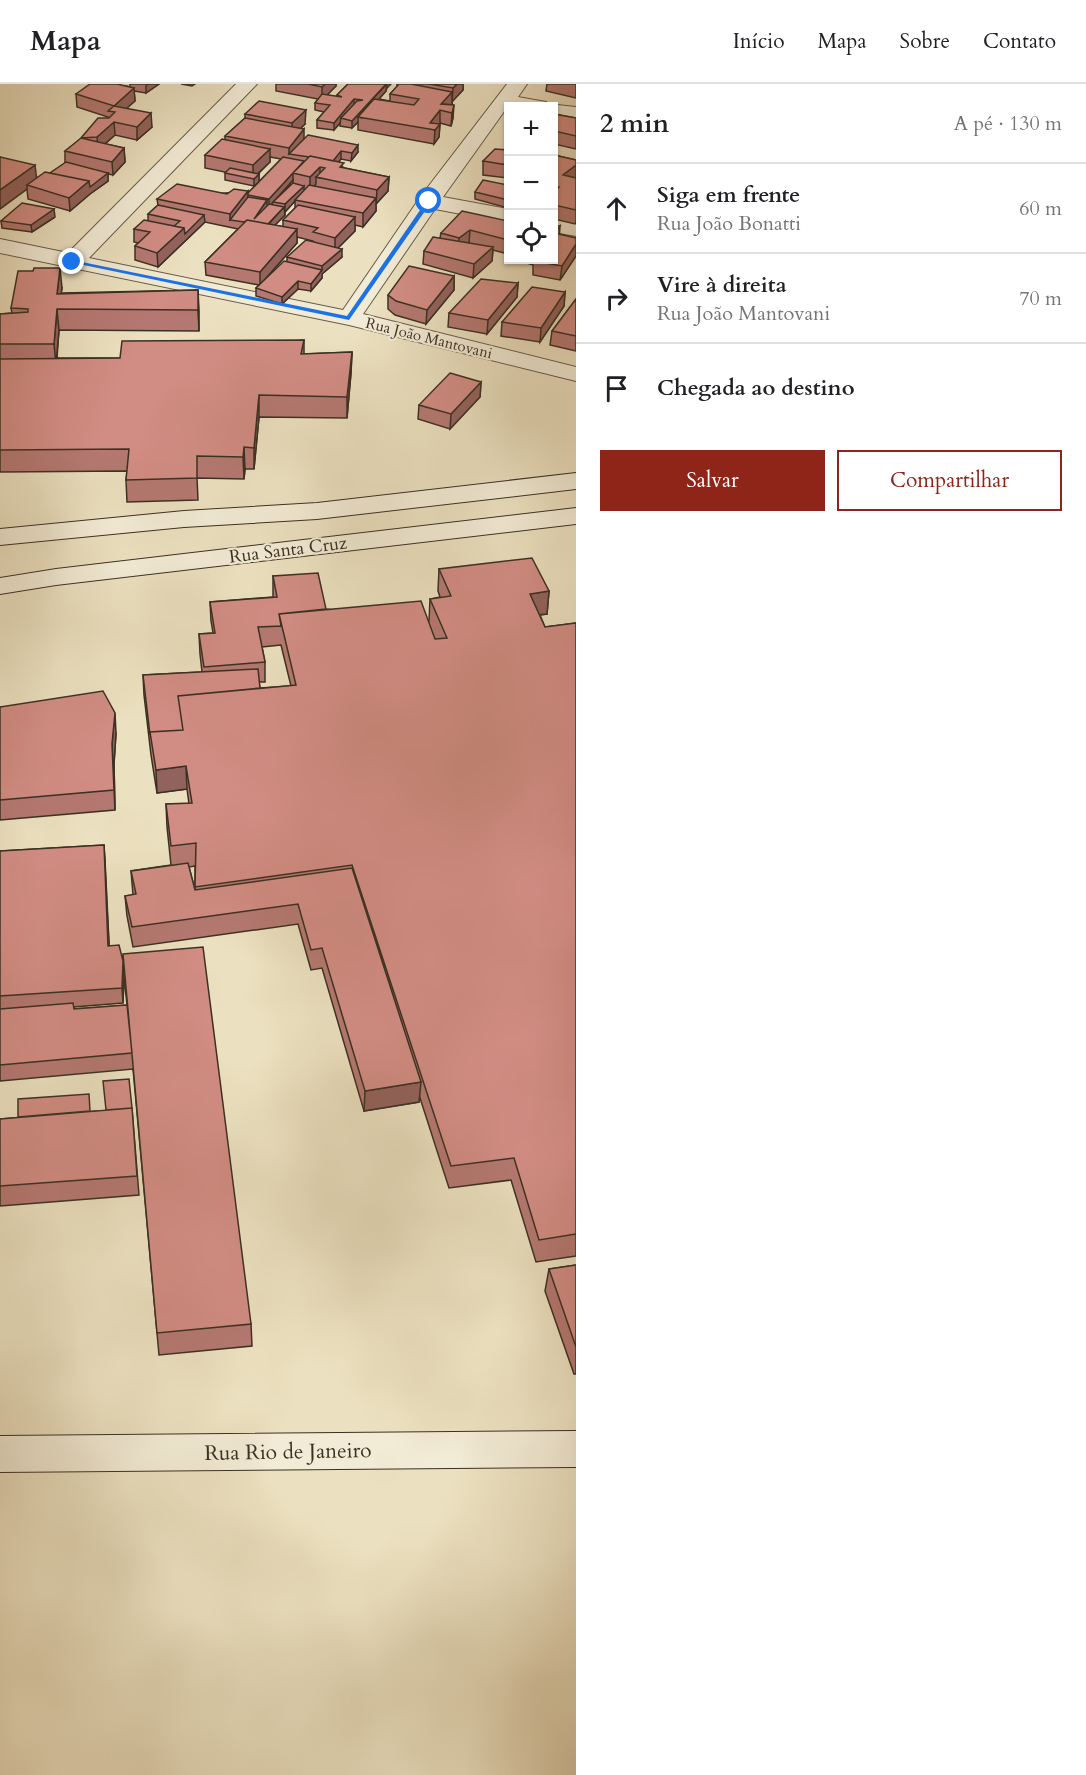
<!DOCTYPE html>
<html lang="pt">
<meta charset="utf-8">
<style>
:root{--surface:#fff;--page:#f6f6f6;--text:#202124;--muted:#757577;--line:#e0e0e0;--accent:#8f2418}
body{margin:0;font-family:Cardo,serif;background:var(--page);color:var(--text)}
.controls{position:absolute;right:18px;top:18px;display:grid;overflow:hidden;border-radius:0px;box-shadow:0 2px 4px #0004}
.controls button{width:54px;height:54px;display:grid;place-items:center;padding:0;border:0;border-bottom:2px solid var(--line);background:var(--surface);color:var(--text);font:30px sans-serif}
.stop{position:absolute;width:18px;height:18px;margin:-14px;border:4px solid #1a73e8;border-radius:50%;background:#fff}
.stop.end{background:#1a73e8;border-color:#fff;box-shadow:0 2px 6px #0008}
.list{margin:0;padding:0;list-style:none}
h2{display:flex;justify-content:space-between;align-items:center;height:78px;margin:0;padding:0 24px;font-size:26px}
h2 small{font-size:20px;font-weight:400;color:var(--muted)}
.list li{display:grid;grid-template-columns:39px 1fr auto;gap:18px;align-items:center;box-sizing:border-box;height:90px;padding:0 24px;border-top:2px solid var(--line)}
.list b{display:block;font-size:22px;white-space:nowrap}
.list p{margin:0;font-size:20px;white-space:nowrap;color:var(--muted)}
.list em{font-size:20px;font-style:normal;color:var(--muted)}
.actions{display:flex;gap:12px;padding:18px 24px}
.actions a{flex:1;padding:14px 0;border:2px solid var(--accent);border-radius:0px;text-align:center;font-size:21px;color:var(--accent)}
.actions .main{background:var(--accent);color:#fff}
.icon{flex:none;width:33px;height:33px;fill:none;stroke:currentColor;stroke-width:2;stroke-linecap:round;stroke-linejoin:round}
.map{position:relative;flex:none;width:576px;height:1691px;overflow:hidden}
header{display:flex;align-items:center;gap:36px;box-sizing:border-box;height:84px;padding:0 30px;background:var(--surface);border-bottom:2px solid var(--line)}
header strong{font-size:28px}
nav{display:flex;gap:33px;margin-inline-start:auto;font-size:21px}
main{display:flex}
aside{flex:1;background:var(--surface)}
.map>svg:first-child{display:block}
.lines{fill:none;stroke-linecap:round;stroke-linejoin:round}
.street-casing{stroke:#685c4a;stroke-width:2}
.secondary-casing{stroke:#3c3023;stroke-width:2}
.street{fill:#f2ebd5;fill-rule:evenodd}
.secondary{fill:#f2ebd5;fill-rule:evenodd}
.wall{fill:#b47871;stroke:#3c3023;stroke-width:1.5;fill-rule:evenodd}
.shaded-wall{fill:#92625c;stroke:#3c3023;stroke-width:1.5}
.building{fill:#d18c83;stroke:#3c3023;stroke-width:1.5}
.route{fill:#1a73e8}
.labels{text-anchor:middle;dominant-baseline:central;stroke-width:4.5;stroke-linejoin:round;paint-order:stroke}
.far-street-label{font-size:15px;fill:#3c3023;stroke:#f2ebd5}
.street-label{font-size:18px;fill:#3c3023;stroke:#f2ebd5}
.near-street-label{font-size:21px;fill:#3c3023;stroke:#f2ebd5}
</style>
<header>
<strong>Mapa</strong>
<nav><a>Início</a><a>Mapa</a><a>Sobre</a><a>Contato</a></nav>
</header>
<main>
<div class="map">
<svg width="576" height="1691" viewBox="0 0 576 1691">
<rect width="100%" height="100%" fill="#ebe0bf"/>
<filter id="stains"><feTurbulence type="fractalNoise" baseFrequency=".00333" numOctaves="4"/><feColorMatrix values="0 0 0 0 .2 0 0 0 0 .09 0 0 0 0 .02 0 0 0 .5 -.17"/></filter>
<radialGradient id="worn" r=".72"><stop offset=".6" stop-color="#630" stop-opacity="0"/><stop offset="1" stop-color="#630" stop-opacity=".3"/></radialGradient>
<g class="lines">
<g class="street-casing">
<path id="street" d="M236,0H257L89,174L343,226L421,112L507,0H527L518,13L546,18L548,20L576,23V35L554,31V22H508L443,113L508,125V139L435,125L363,230L576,283V297L349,241L0,169V155L68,169Z
M554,134L576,138V152L554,148Z"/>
</g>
<g class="secondary-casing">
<path id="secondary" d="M576,389V405L317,435L184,443L0,461V445L184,427L317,419Z
M576,424V440L56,501L0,510V494L56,485Z
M576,1347V1383L0,1388V1352Z"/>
</g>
<use href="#street" class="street"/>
<use href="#secondary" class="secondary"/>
</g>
<path class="wall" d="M130,0H159L146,9L134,7L135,17L126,24L152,43L137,56L115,51L105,60L124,64L125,78L113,91L108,90V97L90,110L70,127L28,115L27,105L0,73L36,94L50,89L65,79V67L108,34V33L77,23L76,10L126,2L130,3Z
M181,0H195L192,2Z
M276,0H336V2L327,11L337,13V11L348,0H391L387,4L386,7L379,15L390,17V10L397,3V0H463V6L452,17L453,34L451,42L440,39L439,53L434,60L358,46V38L352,44L340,42V39L334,46L317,44V36L324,28L315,26V19L318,15L276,7Z
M547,0H576V14L546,7Z
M245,30L305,40L300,45L304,55L358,68L351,77L341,75L338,78L344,84L389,93L388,107L376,120V127L363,143L355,141V147L338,164L342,173L322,190V194L311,207L298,205L282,220L256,212V204L259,201L206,191L205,178L238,145L205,138L158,183L135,176V162L138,159L134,158V145L148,137V130L158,121L157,115L248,107V109L281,75L270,73V78L258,90H259V98L254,102L225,96V88L205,84V71L225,55V52L245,34ZM293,96V99L278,113ZM295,117V124L283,136V143L275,141L285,131V128ZM297,153L313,157V158L287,173V177L267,193L297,159Z
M554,30L576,34V65L554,60Z
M508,66V94L483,91V77Z
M554,71L576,76V138L575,140L554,135Z
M508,101V124L475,115V108Z
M55,133L32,148L2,144L1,137Z
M508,137V170L493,166L492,177L473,194L423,180L424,167L440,154L441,149Z
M559,150L576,154V172L560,196L533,191V181L524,178V176H554Z
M454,192V206L426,240L395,231L388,225V211Z
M518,199L517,213L487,250L448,243L449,229Z
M62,204L61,209L198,206L199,247L59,246L57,274H120L304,256V270L352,268L351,289L347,334L259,333L254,385H245L244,395L197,394L198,416L127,418L126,396L127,387L0,388V230L12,229L11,224Z
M565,208L564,222L540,258L501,252L502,238Z
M576,215V267L550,261L552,247Z
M481,298L480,313L450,345L418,335L419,321Z
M439,485L549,507L547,530L540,531L545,543L576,539V1172L536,1178L511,1096L449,1104L420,1014L419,1018L364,1027L322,884L311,886L298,840L133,863L127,832L125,812L133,811L131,787L171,781L167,743L166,720H189L187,705L157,709L151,671L144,611L143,591L202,588L200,570L199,550L213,549L211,537L210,518L273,513V492L326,525L429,537L430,515L440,513L438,507ZM281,561L291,602L260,604L259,598H265V578L262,563ZM195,782V806L189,783Z
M0,623L116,649L114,680L115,726L0,736Z
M104,761L109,862L123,877L251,1240L252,1262L159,1271L133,985L0,997V767ZM124,893L127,921L74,925V923L123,919Z
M132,1024L139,1111L0,1122V1035Z
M576,1181V1290H574L545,1207L549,1185Z"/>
<path class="shaded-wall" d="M148,0H159L146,9V2Z
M325,0H336V2L322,16V3Z
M387,0L386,7L362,34L358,33V38L352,44V37Z
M457,0H463V6L452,18L453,4Z
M134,4L135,17L116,34L114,22Z
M452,8V21L441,20Z
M354,15V23L341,34L340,39L334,46V39Z
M454,21L453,34L451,42L452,29Z
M306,26L305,40L292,53V39Z
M440,26V39L434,46L430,39Z
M151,29L152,43L137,56V43Z
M114,38L115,51L98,66L97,53Z
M440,40L439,53L434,60L435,46Z
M304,45V59L289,70V64Z
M358,61V68L351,77L352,69Z
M124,64L125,78L113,91L112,78Z
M270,65V78L253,94V81Z
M341,67V75L332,85V77Z
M304,77L293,89V96L269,123V115Z
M35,81L37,98L27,101V105L0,125V106Z
M576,81V94L563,91Z
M320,83V94L316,93V100L310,107V93Z
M108,89V97L90,110L70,127L69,114L89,97Z
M259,90V98L254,102V95Z
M389,93L388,107L376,120L377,106Z
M304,102V109L295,116V117L285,128V120Z
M248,107V121L230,136V130Z
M376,114V127L363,143V129Z
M267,116V124L254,135Z
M284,123L285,131L266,150V143Z
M54,125L55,133L32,148L31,141Z
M204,131L205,138L158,183L157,169L184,144Z
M355,133V147L335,167V154Z
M560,142L559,156L554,149Z
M297,145V159L260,201V188Z
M470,146L469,159L458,168L459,154Z
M576,160V172L560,196L562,182Z
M493,163L492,177L473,194L474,180Z
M342,165V173L322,190V194L311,207V200L322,186V182Z
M60,184L62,204L59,225L57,210Z
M454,192V206L426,240L427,226Z
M298,197V205L282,220V213Z
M518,199L517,213L487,250L488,236Z
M198,206L199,227V247L198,226Z
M565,208L564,222L540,258L541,244Z
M57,225L59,246L56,281L54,260Z
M352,268L351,289L347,334V313Z
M481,298L480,313L450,345L451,330Z
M259,311V333L254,385V364Z
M244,363L245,385L244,395L243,373Z
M549,507L547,530L528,532L530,510Z
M115,629L116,649L114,680L115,726L112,660Z
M186,682L187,705L157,709L156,686Z
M104,761L105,776L110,878L108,862Z
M123,877L124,893L123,919L122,904Z
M421,998L419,1018L364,1027L365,1007Z"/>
<path class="building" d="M90,0H117L134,4L114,22L76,10Z
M308,0H325L322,3Z
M348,0H386L352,37L341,34L357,17L363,16L354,15L334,39L317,36L330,21L315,19L322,10L342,13L337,11Z
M399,0H411L452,8L441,20L454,21L452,29L440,26L430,39L440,40L435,46L358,33L374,15L414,21L419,15L390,10Z
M429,0H457L453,4Z
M259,17L306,26L292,39L245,30Z
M114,22L151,29L137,43L114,38L97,53L81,54L98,34H109L115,28L108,27Z
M554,30L576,34V52L554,47Z
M245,34L304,45L289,64L225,52Z
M308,51L358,61L352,69L341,67L333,77L310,72L309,73L289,70Z
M81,54L124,64L112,78L65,67Z
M222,55L270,65L253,81L205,71Z
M495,65L508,66V81L483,77Z
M554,71L576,76V81L563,91L576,94V126L554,121V109L559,103L554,102Z
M310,72L344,79L340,83L389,93L377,106L316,93L325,84L320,83L310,93L293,89Z
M0,73L35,81L0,106Z
M283,73L304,77L269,115L248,111V109Z
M66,78L108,89L90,103L89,97L50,89Z
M230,84L259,90L254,95L225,89Z
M45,88L89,97L69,114L27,101Z
M483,96L508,101V116L475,108Z
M293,99L304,102L285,120L273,118Z
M177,100L227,110L234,105L248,107L230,130L157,115Z
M309,101L376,114L363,129L295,116Z
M248,113L267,116L254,135L269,120L284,123L268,140L247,136L244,138L230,136Z
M22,119L54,125L31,141L1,137Z
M158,121L204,131L185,150L184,144L174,142L180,137L148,130Z
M298,121L355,133L335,154L313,148L318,144L283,136Z
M462,127L508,137V156L470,146L459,154L441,149Z
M144,136L184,144L157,169L135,162L150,148L134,145Z
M247,136L297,145L260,188L205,178Z
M554,142H560L554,149Z
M554,149L576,154V160L562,182L534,177L535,176H554Z
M433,153L493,163L474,180L424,167Z
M306,156L342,165L322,182L287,173Z
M284,177L322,186L311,200L298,197L282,213L256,204Z
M409,182L454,192L427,226L396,217L388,211Z
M34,184H60L57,210L198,206V226L57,225L54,260H0V230L28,228V225L11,224L18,187H33Z
M481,195L518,199L488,236L449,229Z
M532,203L565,208L541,244L502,238Z
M576,215V252L552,247Z
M304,256L301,270L352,268L347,313L259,311L254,364L244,363L243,373L197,372V394L126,396L129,365L0,366V275L120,274L122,257Z
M450,289L481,298L451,330L419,321Z
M532,474L549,507L530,510L545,543L576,539V1150L539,1156L514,1074L451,1082L352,781L195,803L196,759L171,762L166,720L192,719L186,682L156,686L150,648L183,646L178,612L296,601L279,530L421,517L435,555L447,554L430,515L451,512L439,485Z
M318,489L326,525L279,530L281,542L258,543L265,578L204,583L199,550L215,549L210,518L277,513L273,492Z
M258,585L260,604L178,612L183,646L150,648V651L143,591Z
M103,607L115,629L112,660L114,706L0,716V623Z
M104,761L108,862L119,861L123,877L122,904L0,912V767Z
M188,779L195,806L352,784L421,998L365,1007L322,864L311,866L298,820L132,843L125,812L136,810L131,787Z
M203,863L251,1240L157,1249L123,870Z
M73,919L74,925L127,921L132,969L0,981V925Z
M129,995L132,1024L106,1026L103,997Z
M89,1010L90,1027L18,1033V1015Z
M132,1024L137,1092L0,1102V1035Z
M576,1181V1263L549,1185Z"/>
<path class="route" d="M427,116L432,117L349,236L69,178L72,176L347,232Z"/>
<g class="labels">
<g class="far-street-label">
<text transform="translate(429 254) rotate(14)">Rua João Mantovani</text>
</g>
<g class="street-label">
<text transform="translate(288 466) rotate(-7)">Rua Santa Cruz</text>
</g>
<g class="near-street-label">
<text transform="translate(288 1368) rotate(-1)">Rua Rio de Janeiro</text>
</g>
</g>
<rect width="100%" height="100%" filter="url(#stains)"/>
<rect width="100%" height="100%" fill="url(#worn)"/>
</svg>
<div class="controls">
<button>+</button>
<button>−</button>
<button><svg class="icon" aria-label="locate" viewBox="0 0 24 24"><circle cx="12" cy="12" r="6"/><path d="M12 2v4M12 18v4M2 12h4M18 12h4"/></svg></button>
</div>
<div class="stop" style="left:429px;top:117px"></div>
<div class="stop end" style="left:72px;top:178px"></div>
</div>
<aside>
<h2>2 min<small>A pé · 130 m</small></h2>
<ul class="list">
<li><svg class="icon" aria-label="ahead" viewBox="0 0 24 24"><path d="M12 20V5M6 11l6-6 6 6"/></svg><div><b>Siga em frente</b><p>Rua João Bonatti</p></div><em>60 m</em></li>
<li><svg class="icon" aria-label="right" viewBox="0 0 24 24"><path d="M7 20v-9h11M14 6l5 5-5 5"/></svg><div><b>Vire à direita</b><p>Rua João Mantovani</p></div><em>70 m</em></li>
<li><svg class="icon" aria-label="arrive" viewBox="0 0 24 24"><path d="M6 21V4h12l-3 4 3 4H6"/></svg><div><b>Chegada ao destino</b></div></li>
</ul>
<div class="actions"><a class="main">Salvar</a><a>Compartilhar</a></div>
</aside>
</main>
